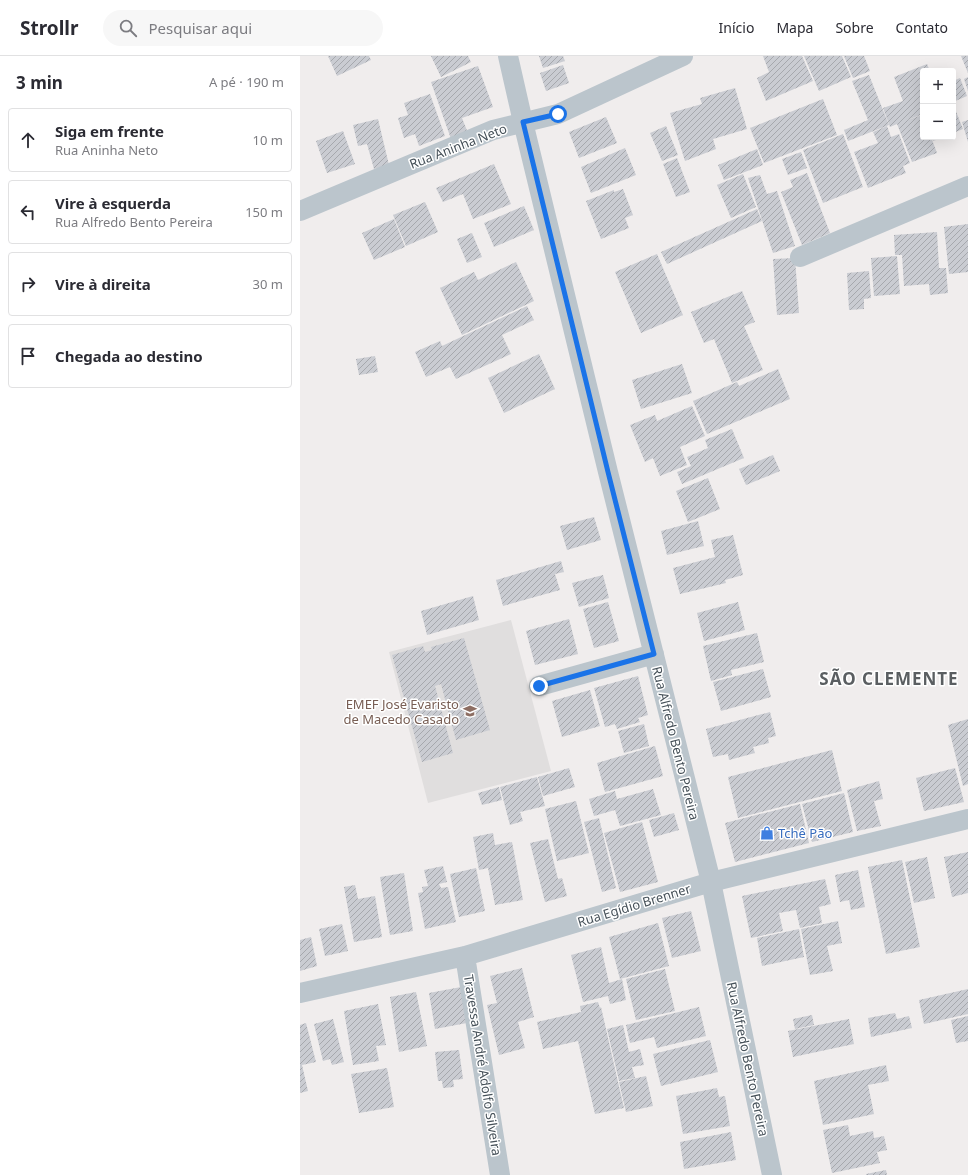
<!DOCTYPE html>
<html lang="pt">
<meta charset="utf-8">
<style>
:root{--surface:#fff;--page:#f7f7f7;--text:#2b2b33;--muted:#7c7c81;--line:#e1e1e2}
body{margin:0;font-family:"Noto Sans",sans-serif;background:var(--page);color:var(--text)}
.controls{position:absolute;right:12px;top:12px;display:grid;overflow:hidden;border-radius:4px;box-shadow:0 4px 16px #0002}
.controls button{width:36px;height:36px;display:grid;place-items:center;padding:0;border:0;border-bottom:1px solid var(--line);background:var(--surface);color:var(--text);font:20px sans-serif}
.stop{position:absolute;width:12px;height:12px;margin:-9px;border:3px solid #1a73e8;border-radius:50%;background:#fff}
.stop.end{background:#1a73e8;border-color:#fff;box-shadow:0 1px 4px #0008}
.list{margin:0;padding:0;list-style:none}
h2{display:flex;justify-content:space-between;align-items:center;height:52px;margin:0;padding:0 16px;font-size:17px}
h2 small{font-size:13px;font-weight:400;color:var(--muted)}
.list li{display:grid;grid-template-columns:26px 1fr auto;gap:12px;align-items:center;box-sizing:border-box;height:64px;margin:0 8px 8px;padding:0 8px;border:1px solid var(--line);border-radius:4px}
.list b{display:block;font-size:15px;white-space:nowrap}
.list p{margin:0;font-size:13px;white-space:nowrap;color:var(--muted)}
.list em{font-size:13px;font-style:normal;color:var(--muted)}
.icon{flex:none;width:22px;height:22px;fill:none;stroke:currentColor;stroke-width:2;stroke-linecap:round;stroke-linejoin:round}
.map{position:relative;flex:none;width:668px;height:1119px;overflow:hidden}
header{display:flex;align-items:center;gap:24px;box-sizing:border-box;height:56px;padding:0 20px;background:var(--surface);border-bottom:1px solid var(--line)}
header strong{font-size:19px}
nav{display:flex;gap:22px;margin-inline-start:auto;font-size:14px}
.search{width:280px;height:36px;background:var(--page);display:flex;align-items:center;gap:10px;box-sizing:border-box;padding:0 14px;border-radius:22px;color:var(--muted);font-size:15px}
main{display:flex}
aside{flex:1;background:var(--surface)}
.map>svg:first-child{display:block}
.education{fill:#e0dede}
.building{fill:url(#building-hatch)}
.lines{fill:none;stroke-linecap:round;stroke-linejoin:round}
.street{stroke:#bbc5cc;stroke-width:20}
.route{stroke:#1a73e8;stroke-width:5}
.labels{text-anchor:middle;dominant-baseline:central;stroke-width:3;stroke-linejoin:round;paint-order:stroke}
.street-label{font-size:13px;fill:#465159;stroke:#fff}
.education-label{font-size:13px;fill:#785e54;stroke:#fff;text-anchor:end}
.shop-label{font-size:13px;fill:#366cbe;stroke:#fff;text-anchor:start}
.district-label{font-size:17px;font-weight:bold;letter-spacing:1px;fill:#5a5e61;stroke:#fff}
</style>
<header>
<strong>Strollr</strong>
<div class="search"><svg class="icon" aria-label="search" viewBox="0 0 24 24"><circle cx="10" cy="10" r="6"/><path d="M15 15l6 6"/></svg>Pesquisar aqui</div>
<nav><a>Início</a><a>Mapa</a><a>Sobre</a><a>Contato</a></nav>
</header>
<main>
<aside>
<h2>3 min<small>A pé · 190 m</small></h2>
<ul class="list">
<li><svg class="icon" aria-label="ahead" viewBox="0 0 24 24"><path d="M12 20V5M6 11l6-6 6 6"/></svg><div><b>Siga em frente</b><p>Rua Aninha Neto</p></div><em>10 m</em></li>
<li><svg class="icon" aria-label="left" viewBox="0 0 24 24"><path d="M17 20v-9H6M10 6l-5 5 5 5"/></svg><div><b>Vire à esquerda</b><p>Rua Alfredo Bento Pereira</p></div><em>150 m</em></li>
<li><svg class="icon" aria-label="right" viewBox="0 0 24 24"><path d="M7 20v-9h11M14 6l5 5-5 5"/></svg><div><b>Vire à direita</b></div><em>30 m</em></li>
<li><svg class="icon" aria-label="arrive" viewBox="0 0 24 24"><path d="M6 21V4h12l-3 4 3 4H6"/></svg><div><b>Chegada ao destino</b></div></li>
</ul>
</aside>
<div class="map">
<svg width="668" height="1119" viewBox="0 0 668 1119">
<defs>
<pattern id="building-hatch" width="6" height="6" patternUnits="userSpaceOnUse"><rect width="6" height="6" fill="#caccd2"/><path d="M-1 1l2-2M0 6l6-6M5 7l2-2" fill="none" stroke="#a6a8ad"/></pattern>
</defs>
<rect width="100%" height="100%" fill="#f0eded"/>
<path class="education" d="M211,564L251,715L128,747L89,596Z"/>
<path class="building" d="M28,0H69L71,4L37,20Z
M131,0H168L171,6L141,21Z
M239,0H263L265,5L243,12Z
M463,0H502L513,25L466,45L457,22L469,16Z
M504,0H542L551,21L519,35Z
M544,0H564L570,15L553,22Z
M661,0H668V17Z
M627,8L630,15H623V58L605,65L622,59L623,62V81H631L637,97L612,106L597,68L590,71L583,52L603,45L594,21Z
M263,9L269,27L246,35L240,17Z
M178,10L193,51L162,62L168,77L151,83L131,26Z
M569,19L589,69L548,85L544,74L568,64L552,25Z
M668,21V35L664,23Z
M660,22L667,40L653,46V25Z
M435,32L447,73L413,83L416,93L385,105L370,57L402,48L400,42Z
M130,38L145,80L119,90L115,78L104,82L98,62L108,59L104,47Z
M523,43L537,79L464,107L450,72Z
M653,48L663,73L653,77Z
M306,61L317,87L279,102L269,76Z
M78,63L89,109L74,113L67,88L58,90L53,69Z
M668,64V86L662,66Z
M366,70L378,99L362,105L350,77Z
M587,70L591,81L599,78L610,107L603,110L606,117L568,132L554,96L578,87L573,76Z
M43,75L55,108L27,117L16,85Z
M543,78L563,131L523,147L503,94Z
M632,81H644L633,85Z
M325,92L336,119L291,137L281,111Z
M457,93L463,109L424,124L418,109Z
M501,96L507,112L488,119L482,103Z
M377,102L390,136L376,141L363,108Z
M194,108L211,148L173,163L163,138L143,146L136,132Z
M507,117L530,177L502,189L481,136L493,131L490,124Z
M443,118L456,151L431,162L417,129Z
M460,119L467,138L477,135L495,190L473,197L448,122Z
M323,133L333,159L325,162L329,172L301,183L286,145L314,134V136Z
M125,146L138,176L106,190L93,159Z
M224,150L234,174L194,191L184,167Z
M457,153L462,165L367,208L361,196Z
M94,163L105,191L74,204L62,177Z
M668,168V216L649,218L644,171Z
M637,176L639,212H646L648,237L630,239L629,228L604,230L602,199H595L594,179Z
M172,177L182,201L167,207L157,183Z
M357,198L383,259L341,277L315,216Z
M597,200L600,238L574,240L571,202Z
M495,202L499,257L477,259L473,203Z
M216,206L234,245L162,279L140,232L174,216L178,224Z
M569,215L571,242L564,243V253L549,254L547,217Z
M442,235L455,266L444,270L463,314L432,327L414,283L404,287L391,256Z
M227,250L234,264L202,279L211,298L156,323L150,311L126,321L115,296L140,285L142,290Z
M239,298L255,333L204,357L188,322Z
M75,300L78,316L59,319L56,303Z
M382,308L392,337L341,353L332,324Z
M478,313L490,343L407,378L393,345L437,326L439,330Z
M392,350L405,380L380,391L387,409L360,420L353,402L345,406L330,369L355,359L357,365Z
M432,373L444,402L382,428L377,416L391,410L387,401L408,392L405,384Z
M473,399L480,415L446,429L439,413Z
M408,422L420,453L388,466L376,435Z
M294,461L301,484L267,494L260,470Z
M398,465L404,490L367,499L361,475Z
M433,479L443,519L425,524L426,527L380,538L373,512L415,501L411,484Z
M261,505L264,516L255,518L260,534L203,550L196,524Z
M303,519L309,542L279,551L272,527Z
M173,540L179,564L127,579L121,555Z
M308,546L319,585L294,592L283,553Z
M438,546L445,574L404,585L397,557Z
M269,563L278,598L235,609L226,575Z
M457,577L464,606L431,614L432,619L411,625L403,590Z
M164,582L190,674L156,684L141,628L135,630L153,697L122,706L92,599L123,590L125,596L132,594L131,591Z
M463,613L471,641L421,655L413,626Z
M338,620L348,659L338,662L340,666L317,673L315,668L305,671L294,632Z
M290,634L300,670L262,681L252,645Z
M470,656L476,680L468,682L469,687L453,691L455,697L429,704L428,698L413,701L406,673Z
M668,663V728L663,730L648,669Z
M344,668L349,690L324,697L318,675Z
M355,690L363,720L305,736L297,707Z
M532,694L542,735L438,762L428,721Z
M269,712L275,731L243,740L238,721Z
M655,712L664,746L624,755L616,722Z
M237,721L245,750L220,756L223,765L210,769L200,731Z
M579,725L583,743L574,745L581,770L557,775L547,734Z
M199,731L202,744L182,749L178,737Z
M353,733L361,759L320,770L315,754L294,760L289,743L315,735L317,743Z
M544,737L553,776L512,786L502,748Z
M276,745L289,797L257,805L245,753Z
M500,748L509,787L435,806L425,767Z
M374,757L379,774L354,781L349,764Z
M299,762L316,832L302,836L284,766Z
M342,766L358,826L320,836L304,777Z
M193,777L195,789L212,786L223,844L195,849L188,812L179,814L173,781Z
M248,783L258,823L262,822L267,840L245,846L230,787Z
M668,796V837L652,841L644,801Z
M627,801L635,842L614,847L605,806Z
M602,804L620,891L586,898L568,811Z
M143,810L147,826L139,828L141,832L148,831L156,866L125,873L118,837L123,836L122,831L128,830L124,814Z
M176,812L185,855L159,861L150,818Z
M558,814L565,851L551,854L549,844L540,846L535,819Z
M104,817L113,875L90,879L80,821Z
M525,823L531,848L519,851L522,867L500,872L496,854L479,857L483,875L451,882L442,840Z
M55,829L58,843L75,840L82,881L54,886L44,831Z
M391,855L401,895L372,902L362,862Z
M538,865L542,887L527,890L533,915L510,919L501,873Z
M358,867L369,910L320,923L309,881Z
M42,868L48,895L25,900L19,873Z
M499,873L504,901L462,910L457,882Z
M11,881L17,910L0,915V884Z
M301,891L309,927L322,923L326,944L310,948L308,940L283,946L271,899Z
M222,912L234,961L218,966L225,992L199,999L187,949L197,947L190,920Z
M365,913L375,955L336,964L326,923Z
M161,931L167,967L135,973L129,937Z
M668,933V958L624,968L619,944Z
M116,936L127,990L99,996L90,941Z
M298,946L300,952L301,951L318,1026H316H318L324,1052L295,1058L278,985L243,993L237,966L281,956L280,950Z
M78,948L86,989L76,990L79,1005L53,1009L44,955Z
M399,951L406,980L357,992L354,981L330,987L326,969Z
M595,957L597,963L609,960L612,972L571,981L568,962Z
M512,959L514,969L495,973L493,963Z
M668,960V985L656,987L651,964Z
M33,963L44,1006L32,1009L30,1003L23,1005L14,968Z
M549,963L554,988L493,1001L488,975Z
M6,967L16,1006L2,1009L8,1035L0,1037V969Z
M323,969L329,996L340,993L344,1009L332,1011L335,1022L319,1025L307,973Z
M410,984L418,1016L361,1030L353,998Z
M159,994L163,1023L153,1024L154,1031L143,1032L142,1025H138L135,996Z
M586,1009L589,1025L568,1029L574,1058L523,1069L514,1025Z
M87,1012L94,1051L59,1057L51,1018Z
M346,1020L353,1050L326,1056L319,1026Z
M417,1032L419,1041L425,1040L430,1070L383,1078L376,1040Z
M548,1069L550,1080L573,1075L574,1082L584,1080L587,1094L577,1096L580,1107L532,1117L523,1074Z
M431,1076L436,1104L384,1113L380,1086Z
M586,1114L587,1119H566V1118Z"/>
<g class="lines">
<path class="street" d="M208,0L223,66L308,416L411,826L472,1119
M0,155L193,74L258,58L383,0
M500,201L668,130
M239,630L354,598
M165,900L200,1119
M0,937L165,900L411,826L668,763"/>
</g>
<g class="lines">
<path class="route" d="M239,630L354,598L308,416L223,66L258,58"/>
</g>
<defs>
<g id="school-bare" transform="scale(1.08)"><path d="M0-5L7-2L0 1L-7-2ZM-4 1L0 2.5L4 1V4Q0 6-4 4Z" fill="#8d6e63" stroke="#fff" stroke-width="2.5" paint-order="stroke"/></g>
<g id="shop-bare" transform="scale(1.08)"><path d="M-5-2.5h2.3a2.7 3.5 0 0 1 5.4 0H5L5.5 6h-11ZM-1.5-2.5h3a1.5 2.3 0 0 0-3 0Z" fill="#3f7fe0" stroke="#fff" stroke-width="2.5" paint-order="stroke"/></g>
</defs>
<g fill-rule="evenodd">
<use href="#school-bare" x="170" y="655"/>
<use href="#shop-bare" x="467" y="777"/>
</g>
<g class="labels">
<g class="street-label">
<text transform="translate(158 90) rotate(-21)">Rua Aninha Neto</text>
<text transform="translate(376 687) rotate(76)">Rua Alfredo Bento Pereira</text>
<text transform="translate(334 849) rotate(-17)">Rua Egídio Brenner</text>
<text transform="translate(448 1003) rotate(78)">Rua Alfredo Bento Pereira</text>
<text transform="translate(183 1009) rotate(81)">Travessa André Adolfo Silveira</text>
</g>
<g class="education-label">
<text x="159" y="648">EMEF José Evaristo<tspan x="159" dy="15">de Macedo Casado</tspan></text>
</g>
<g class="shop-label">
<text x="478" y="777">Tchê Pão</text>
</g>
<g class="district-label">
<text x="589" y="622">SÃO CLEMENTE</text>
</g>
</g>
</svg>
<div class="controls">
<button>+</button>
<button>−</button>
</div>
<div class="stop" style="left:258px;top:58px"></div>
<div class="stop end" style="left:239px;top:630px"></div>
</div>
</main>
